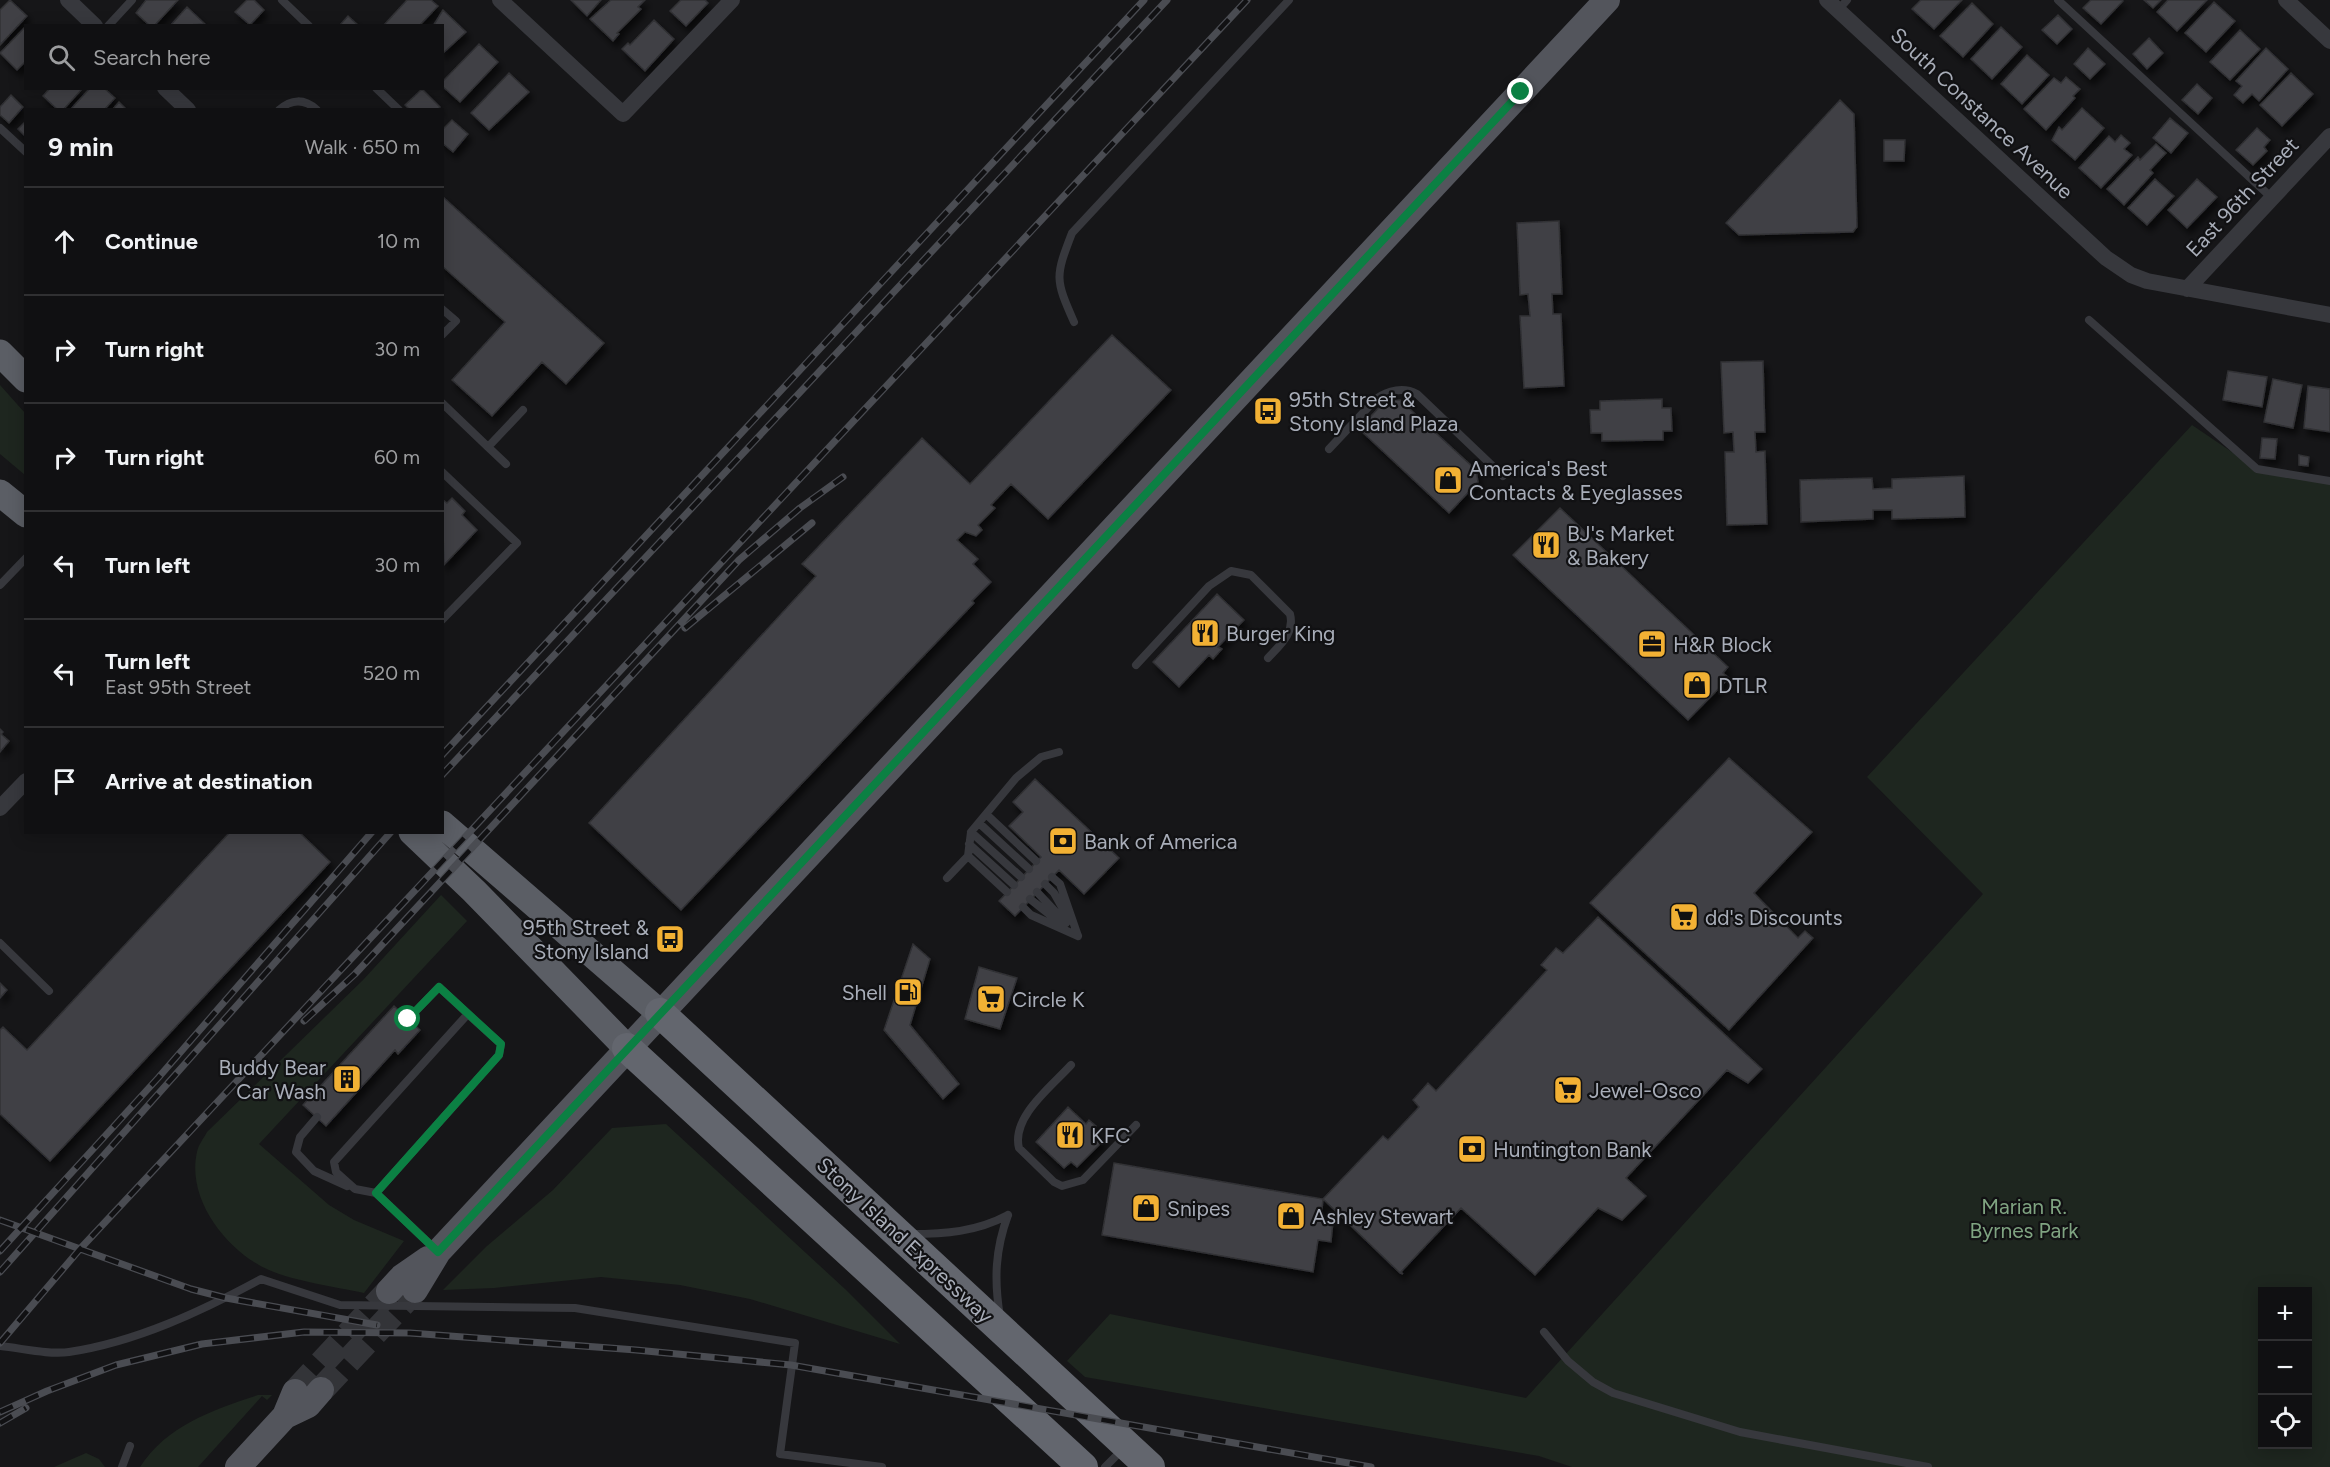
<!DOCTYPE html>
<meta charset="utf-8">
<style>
:root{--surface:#101012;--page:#1e1e20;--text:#f1f3f6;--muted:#9c9d9f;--line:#303032}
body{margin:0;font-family:Figtree,sans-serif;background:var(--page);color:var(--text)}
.controls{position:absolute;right:18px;bottom:18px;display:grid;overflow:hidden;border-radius:0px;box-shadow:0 3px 15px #0003}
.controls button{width:54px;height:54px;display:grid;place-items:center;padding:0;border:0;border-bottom:2px solid var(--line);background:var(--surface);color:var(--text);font:30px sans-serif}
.stop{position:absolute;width:18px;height:18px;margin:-14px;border:4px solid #0b8043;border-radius:50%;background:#fff}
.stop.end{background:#0b8043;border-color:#fff;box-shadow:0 2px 6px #0008}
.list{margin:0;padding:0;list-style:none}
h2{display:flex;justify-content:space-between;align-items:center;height:78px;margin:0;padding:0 24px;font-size:26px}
h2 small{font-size:20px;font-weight:400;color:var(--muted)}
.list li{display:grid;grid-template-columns:39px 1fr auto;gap:18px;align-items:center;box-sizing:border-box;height:108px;padding:0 24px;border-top:2px solid var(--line)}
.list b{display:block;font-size:22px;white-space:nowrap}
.list p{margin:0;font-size:20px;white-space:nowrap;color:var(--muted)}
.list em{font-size:20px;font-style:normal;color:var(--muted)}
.icon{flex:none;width:33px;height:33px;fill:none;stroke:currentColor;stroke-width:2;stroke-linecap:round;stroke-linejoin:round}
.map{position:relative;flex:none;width:2330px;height:1467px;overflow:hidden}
.search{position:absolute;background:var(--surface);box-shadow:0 3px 15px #0003;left:24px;top:24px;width:420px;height:66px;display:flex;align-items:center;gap:15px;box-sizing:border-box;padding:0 21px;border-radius:0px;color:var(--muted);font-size:22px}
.panel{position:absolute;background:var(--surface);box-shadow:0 3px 15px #0003;left:24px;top:108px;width:420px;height:726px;border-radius:0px}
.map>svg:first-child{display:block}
.green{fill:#1e261f;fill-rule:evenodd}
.building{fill:#404145;stroke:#303034;stroke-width:1.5;filter:url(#shadow)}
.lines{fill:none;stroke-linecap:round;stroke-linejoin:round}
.primary-tunnel{stroke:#333438;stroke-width:26;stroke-dasharray:26 13;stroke-linecap:butt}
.service{stroke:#37383d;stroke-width:8}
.minor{stroke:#37383d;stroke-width:16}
.primary{stroke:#53555c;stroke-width:26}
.trunk{stroke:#5b5e65;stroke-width:27}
.motorway{stroke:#63666e;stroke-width:30}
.rail-casing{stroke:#4a4c52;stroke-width:7}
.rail{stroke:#111113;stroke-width:4.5;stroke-dasharray:14;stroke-linecap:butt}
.route{stroke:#0b8043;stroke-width:8}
.labels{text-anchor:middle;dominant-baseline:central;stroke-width:4.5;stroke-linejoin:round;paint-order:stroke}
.street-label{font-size:21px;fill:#a8adb8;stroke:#111113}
.poi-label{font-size:21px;fill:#a8adb8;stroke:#111113;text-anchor:start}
.park-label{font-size:21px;fill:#7fa381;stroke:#111113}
</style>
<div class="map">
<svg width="2330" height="1467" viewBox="0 0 2330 1467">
<defs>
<filter id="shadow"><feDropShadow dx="3.5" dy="6" stdDeviation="3" flood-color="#0009"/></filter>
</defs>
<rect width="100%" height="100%" fill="#161618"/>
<path class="green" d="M0,385L25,413V475L0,454Z
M2192,425L2257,469L2330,483V1467H1572L1539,1456L1085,1377L1067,1361L1110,1314L1526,1398L1983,894L1867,777ZM2262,1292H2308V1444H2262Z
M441,895L467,921L259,1144L329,1205L354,1220L404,1241L364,1293C336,1287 294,1281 269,1270C228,1252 186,1200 197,1152C198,1145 204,1138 207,1132L363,980Z
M666,1124L845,1289L900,1344L750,1299L680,1285L601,1277L494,1288L443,1290L487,1246L553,1190L612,1128Z
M258,1395H272L267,1400L262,1396L198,1467H140C167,1425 213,1410 258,1395Z
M86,1453L99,1459L105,1467H54Z"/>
<path class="building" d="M10,0L27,16L0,45V10Z
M146,0H178L154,26H150L136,13Z
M247,0H254L264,10L250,25L235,12Z
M407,0H431L438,6L419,26H383Z
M571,0H601L587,16Z
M611,0H645L638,7L641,9L617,33L619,34L613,41L590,19Z
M681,0H705L708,3L686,26L670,11Z
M1921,0H1962L1934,29L1912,9Z
M2091,0H2122L2123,1L2101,24L2083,8Z
M2144,0H2161L2153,8Z
M2168,0H2207L2177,31L2157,12Z
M2214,2L2235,21L2206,52L2185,33Z
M1972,3L1993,24L1963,57L1940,36Z
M187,7L205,24L170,26Z
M443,10L466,32L442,54V26H433Z
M2058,15L2072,29L2057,44L2042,30Z
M348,16L359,26H339Z
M654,20L674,39L645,71L622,49L628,43L630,45Z
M26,26V61L17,70L0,53Z
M2001,27L2022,47L1992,79L1971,59Z
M2240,30L2260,49L2230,80L2210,62Z
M2149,38L2163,53L2147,69L2133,54Z
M479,44L498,62L460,102L442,86V82Z
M2088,48L2105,64L2090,79L2074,64Z
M2266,48L2288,69L2259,101L2252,94L2243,103L2234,95L2242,86L2236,81Z
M2027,55L2049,75L2022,104L2001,84Z
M509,73L529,92L489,130L471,113Z
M2291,73L2313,94L2282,126L2260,105Z
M2066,77L2080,89L2073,96L2075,98L2046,130L2024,109L2054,78L2061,83Z
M2197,84L2212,98L2198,114L2182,100Z
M50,88H83L63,110H58L43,96Z
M90,88H104L115,98L104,110H70Z
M422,89L440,107L437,110H410L405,105Z
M11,95L23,107L9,123L0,115V107Z
M1840,100L1854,114L1857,227L1853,232L1739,235L1726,223Z
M119,102L127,110H112Z
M2082,108L2104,128L2075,160L2052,140L2059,127L2062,130Z
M2170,118L2188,133L2171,153L2153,138Z
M452,120L468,134L453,152L442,143V130Z
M26,121V137L18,129Z
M2257,128L2270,140L2264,147L2267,151L2253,165L2236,150Z
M2121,135L2130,143L2124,149L2132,155L2101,188L2079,168L2109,136L2115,142Z
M1884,140H1905L1904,161H1884Z
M2156,144L2166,153L2150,170L2153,173L2124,205L2107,189L2138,157L2140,160Z
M2155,179L2174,196L2147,225L2128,208Z
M2197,179L2217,197L2187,228L2168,210Z
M442,196L604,343L566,384L542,362L492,416L452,380L505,322L442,266Z
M1559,221L1562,294H1552L1553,314H1561L1564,386L1524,388L1520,316H1530L1528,294L1520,295L1517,223Z
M1112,335L1171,390L1048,519L1011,484L991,505L995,508L978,525L982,530L976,536L965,532L957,540L978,559L973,564L991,582L972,601L974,603L681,910L589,823L816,576L802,564L922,438L970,484Z
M1763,361L1765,432H1755L1756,452L1765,451L1767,524L1727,525L1725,452H1734L1733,432L1724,433L1721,362Z
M2228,371L2267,377L2262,407L2223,400Z
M2273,379L2302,385L2293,428L2264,422Z
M2308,386L2330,389V432L2304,428Z
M1662,399V408H1671L1672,431H1663V440L1602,441V433H1591L1590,410H1600V401Z
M1400,400L1476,470L1478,482L1449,513L1359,429L1385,401Z
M2262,438L2277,439L2275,459L2260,458Z
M2299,455L2309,457L2308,466L2299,465Z
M1964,476L1965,517L1892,519V510H1873V519L1801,522L1800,480L1872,478L1873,489L1892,488V479Z
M452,498L465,511L462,515L477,530L444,565L442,499L447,503Z
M1560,508L1728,667L1723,673L1729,678L1688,720L1513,555Z
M1217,594L1244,620L1218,647L1222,649L1213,659L1209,655L1179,687L1153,662Z
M0,729L3,732L1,734L9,741L0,752Z
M1729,758L1812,832L1754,893L1798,938L1805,931L1813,938L1729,1030L1590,903Z
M1035,779L1119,858L1084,894L1059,870L1015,916L999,901L1041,857L1009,826L1023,812L1013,802Z
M230,832H299L330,862L50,1161L0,1114V1030L3,1027L27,1050Z
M1598,917L1762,1069L1748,1083L1727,1070L1626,1178L1646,1196L1622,1220L1598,1208L1535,1275L1461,1208L1401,1272L1403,1274L1400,1273L1323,1199L1383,1136L1388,1140L1419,1107L1413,1100L1428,1083L1436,1091L1547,970L1541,965L1556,948L1563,953Z
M913,944L930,959L910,1025L959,1084L943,1099L884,1030Z
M979,967L1017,978L1000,1029L965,1019Z
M0,983L7,990L0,998Z
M394,1006L420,1030L398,1054L395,1050L326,1126L303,1105Z
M1068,1107L1086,1124L1089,1120L1096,1126L1092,1130L1103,1141L1077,1167L1071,1162L1064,1168L1036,1142Z
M1114,1163L1323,1199L1321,1219L1333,1221L1331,1242L1318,1240L1313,1272L1102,1235Z"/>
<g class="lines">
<path class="primary-tunnel" d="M321,1390L415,1290
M295,1392L389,1291"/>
<path class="service" d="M282,0L309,26
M2058,0L2272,198
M1838,10L1847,0
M108,26L132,0
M376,88L399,110
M279,110C291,99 304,98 317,110
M0,128L26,152
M442,309L456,321L442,335
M2089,320L2257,469L2330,481
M1074,322C1055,279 1055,277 1072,233L1289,0
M442,403L488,447L523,410
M488,447L506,464
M1329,449L1376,399C1388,390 1404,387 1417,394L1503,476
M442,472L517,543L442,620
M0,585L26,558
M1136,665L1209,586L1231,571L1251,575L1290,614C1295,633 1280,645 1268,658
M986,814L1036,861
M979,823L1029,869
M971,832L1021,877
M969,844L1014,885
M968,856L1007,892
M1052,877L1060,884L1078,936
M947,878L968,856L971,832L1016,778L1041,757L1059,752
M1045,884L1054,893L1067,916
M1037,892L1066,923
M1030,899L1063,925
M1023,907L1031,915L1078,936
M0,943L49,991
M408,1019L439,987L470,1016
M1071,1065C1052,1086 1011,1117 1019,1148L1054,1182L1062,1186L1083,1180L1136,1125
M317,1117L300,1137L296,1152L314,1171L347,1186
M376,1193L499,1055L501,1044L470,1016H466L334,1162L336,1172L355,1189L376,1193L435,1249
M910,1234C945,1234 976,1232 1008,1215
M1000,1317C994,1280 995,1250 1008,1215
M1544,1332L1568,1361L1593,1382L1613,1393L1740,1432L1928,1467
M0,1346C21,1348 48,1355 69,1352C136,1342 202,1311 261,1279L340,1305L575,1308L795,1343L780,1454L882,1467
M122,1467L130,1446
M1105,1467L1124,1448"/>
<path class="minor" d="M68,0L95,26
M500,0L623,114L732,0
M1827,0L2106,258L2131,275L2147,281L2330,315
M2286,0L2330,41
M165,88L188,110
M2187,289L2330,136
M0,808L26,781"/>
<path class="primary" d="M415,1290L438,1252L1607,0
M389,1291L402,1277L428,1259
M285,1416L308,1405L321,1390
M238,1467L285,1416L295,1392"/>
<path class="trunk" d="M0,353L26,379
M0,493L26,514
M442,824L660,1013
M412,832L474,891L627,1048"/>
<path class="motorway" d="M660,1013L1150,1467
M627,1048L1083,1467"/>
<g class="rail-casing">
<path id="rail" d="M685,628L812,523
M442,755L1144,0
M442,775L1167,0
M304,1021L355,974L739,560L800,508L843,477
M0,1220L191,1289L226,1298L377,1325
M0,1251L158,1078L372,832
M0,1272L391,832
M0,1343L80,1249L1247,0
M0,1412L47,1391L116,1365L202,1344L304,1332L410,1333L636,1350L791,1365L1371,1467
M0,1423L26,1408"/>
</g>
<use href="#rail" class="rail"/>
</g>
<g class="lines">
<path class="route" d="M408,1019L439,987L501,1044L499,1055L376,1193L438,1252L1521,92"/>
</g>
<defs>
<g id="bus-square" transform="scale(1.5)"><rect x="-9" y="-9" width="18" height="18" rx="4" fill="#f2b134" stroke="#111113"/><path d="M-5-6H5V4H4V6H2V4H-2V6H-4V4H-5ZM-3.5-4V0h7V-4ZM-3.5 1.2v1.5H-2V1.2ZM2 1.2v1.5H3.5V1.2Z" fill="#111"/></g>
<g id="shop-square" transform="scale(1.5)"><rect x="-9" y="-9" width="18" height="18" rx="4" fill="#f2b134" stroke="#111113"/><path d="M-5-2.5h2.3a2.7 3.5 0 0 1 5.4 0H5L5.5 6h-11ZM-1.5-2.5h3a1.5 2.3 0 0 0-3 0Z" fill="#111"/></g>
<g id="restaurant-square" transform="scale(1.5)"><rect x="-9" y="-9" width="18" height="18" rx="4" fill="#f2b134" stroke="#111113"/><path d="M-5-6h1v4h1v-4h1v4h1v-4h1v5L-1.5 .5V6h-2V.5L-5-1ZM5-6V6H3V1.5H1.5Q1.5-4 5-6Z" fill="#111"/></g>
<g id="office-square" transform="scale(1.5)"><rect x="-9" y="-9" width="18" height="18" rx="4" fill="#f2b134" stroke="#111113"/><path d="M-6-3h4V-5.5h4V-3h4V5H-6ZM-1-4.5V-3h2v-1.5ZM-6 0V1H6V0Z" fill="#111"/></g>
<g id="bank-square" transform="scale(1.5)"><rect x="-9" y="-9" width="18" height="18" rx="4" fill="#f2b134" stroke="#111113"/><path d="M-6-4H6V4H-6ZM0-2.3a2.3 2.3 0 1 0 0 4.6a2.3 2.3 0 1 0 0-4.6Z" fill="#111"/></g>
<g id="supermarket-square" transform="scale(1.5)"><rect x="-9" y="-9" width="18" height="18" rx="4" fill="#f2b134" stroke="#111113"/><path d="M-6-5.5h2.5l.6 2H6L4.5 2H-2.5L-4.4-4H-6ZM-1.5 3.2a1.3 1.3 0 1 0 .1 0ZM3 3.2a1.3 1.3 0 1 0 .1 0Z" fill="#111"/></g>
<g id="fuel-square" transform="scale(1.5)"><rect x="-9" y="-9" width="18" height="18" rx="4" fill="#f2b134" stroke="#111113"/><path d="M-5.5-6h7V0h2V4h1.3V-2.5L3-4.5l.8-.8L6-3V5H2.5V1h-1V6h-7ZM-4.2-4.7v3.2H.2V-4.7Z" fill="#111"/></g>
<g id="building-square" transform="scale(1.5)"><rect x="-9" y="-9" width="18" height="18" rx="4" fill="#f2b134" stroke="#111113"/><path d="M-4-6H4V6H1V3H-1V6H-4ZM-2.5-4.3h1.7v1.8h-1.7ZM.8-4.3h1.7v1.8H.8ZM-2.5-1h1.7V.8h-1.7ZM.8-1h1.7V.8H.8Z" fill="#111"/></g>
</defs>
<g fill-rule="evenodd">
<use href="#bus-square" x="1268" y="411"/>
<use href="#shop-square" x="1448" y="480"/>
<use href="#restaurant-square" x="1546" y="545"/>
<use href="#restaurant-square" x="1205" y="633"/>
<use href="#office-square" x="1652" y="644"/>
<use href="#shop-square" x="1697" y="685"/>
<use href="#bank-square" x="1063" y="841"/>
<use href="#supermarket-square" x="1684" y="917"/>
<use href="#bus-square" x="670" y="939"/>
<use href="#fuel-square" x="908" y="992"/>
<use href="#supermarket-square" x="991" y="999"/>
<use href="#building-square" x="347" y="1079"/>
<use href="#supermarket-square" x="1568" y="1090"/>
<use href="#restaurant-square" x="1070" y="1135"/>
<use href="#bank-square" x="1472" y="1149"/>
<use href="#shop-square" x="1146" y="1208"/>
<use href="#shop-square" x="1291" y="1216"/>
</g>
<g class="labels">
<g class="street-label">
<text transform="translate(1982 113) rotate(43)">South Constance Avenue</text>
<text transform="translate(2242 197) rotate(-47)">East 96th Street</text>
<text transform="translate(905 1240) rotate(43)">Stony Island Expressway</text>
</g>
<g class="poi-label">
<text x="1289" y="399">95th Street &amp;<tspan x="1289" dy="24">Stony Island Plaza</tspan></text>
<text x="1469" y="468">America's Best<tspan x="1469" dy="24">Contacts &amp; Eyeglasses</tspan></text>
<text x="1567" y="533">BJ's Market<tspan x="1567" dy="24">&amp; Bakery</tspan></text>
<text x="1226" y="633">Burger King</text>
<text x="1673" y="644">H&amp;R Block</text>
<text x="1718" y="685">DTLR</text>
<text x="1084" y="841">Bank of America</text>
<text x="1705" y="917">dd's Discounts</text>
<text x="649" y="927" text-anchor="end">95th Street &amp;<tspan x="649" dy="24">Stony Island</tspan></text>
<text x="887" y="992" text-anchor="end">Shell</text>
<text x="1012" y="999">Circle K</text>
<text x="326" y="1067" text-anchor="end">Buddy Bear<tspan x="326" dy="24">Car Wash</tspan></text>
<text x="1589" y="1090">Jewel-Osco</text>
<text x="1091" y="1135">KFC</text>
<text x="1493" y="1149">Huntington Bank</text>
<text x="1167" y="1208">Snipes</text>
<text x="1312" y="1216">Ashley Stewart</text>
</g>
<g class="park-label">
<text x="2024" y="1206">Marian R.<tspan x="2024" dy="24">Byrnes Park</tspan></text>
</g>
</g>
</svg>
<div class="controls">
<button>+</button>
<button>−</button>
<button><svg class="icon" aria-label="locate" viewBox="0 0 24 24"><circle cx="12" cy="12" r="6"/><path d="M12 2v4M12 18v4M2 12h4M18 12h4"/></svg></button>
</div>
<div class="stop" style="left:408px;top:1019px"></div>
<div class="stop end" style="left:1521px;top:92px"></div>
<div class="search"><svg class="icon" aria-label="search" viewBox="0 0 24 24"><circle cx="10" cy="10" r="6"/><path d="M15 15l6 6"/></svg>Search here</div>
<section class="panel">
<h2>9 min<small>Walk · 650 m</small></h2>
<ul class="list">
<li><svg class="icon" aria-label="ahead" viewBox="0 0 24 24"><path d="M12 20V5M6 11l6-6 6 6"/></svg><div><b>Continue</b></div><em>10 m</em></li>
<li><svg class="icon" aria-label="right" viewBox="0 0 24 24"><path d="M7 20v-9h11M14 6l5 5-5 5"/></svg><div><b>Turn right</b></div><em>30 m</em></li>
<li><svg class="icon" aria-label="right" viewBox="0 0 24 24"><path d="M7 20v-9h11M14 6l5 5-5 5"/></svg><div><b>Turn right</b></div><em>60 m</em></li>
<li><svg class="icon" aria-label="left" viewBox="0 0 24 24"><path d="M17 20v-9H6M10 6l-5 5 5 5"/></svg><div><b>Turn left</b></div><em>30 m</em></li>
<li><svg class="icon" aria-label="left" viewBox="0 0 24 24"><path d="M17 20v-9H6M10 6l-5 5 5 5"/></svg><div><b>Turn left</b><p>East 95th Street</p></div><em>520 m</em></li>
<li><svg class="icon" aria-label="arrive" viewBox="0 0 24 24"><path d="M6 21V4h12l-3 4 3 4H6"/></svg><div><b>Arrive at destination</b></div></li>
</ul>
</section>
</div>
